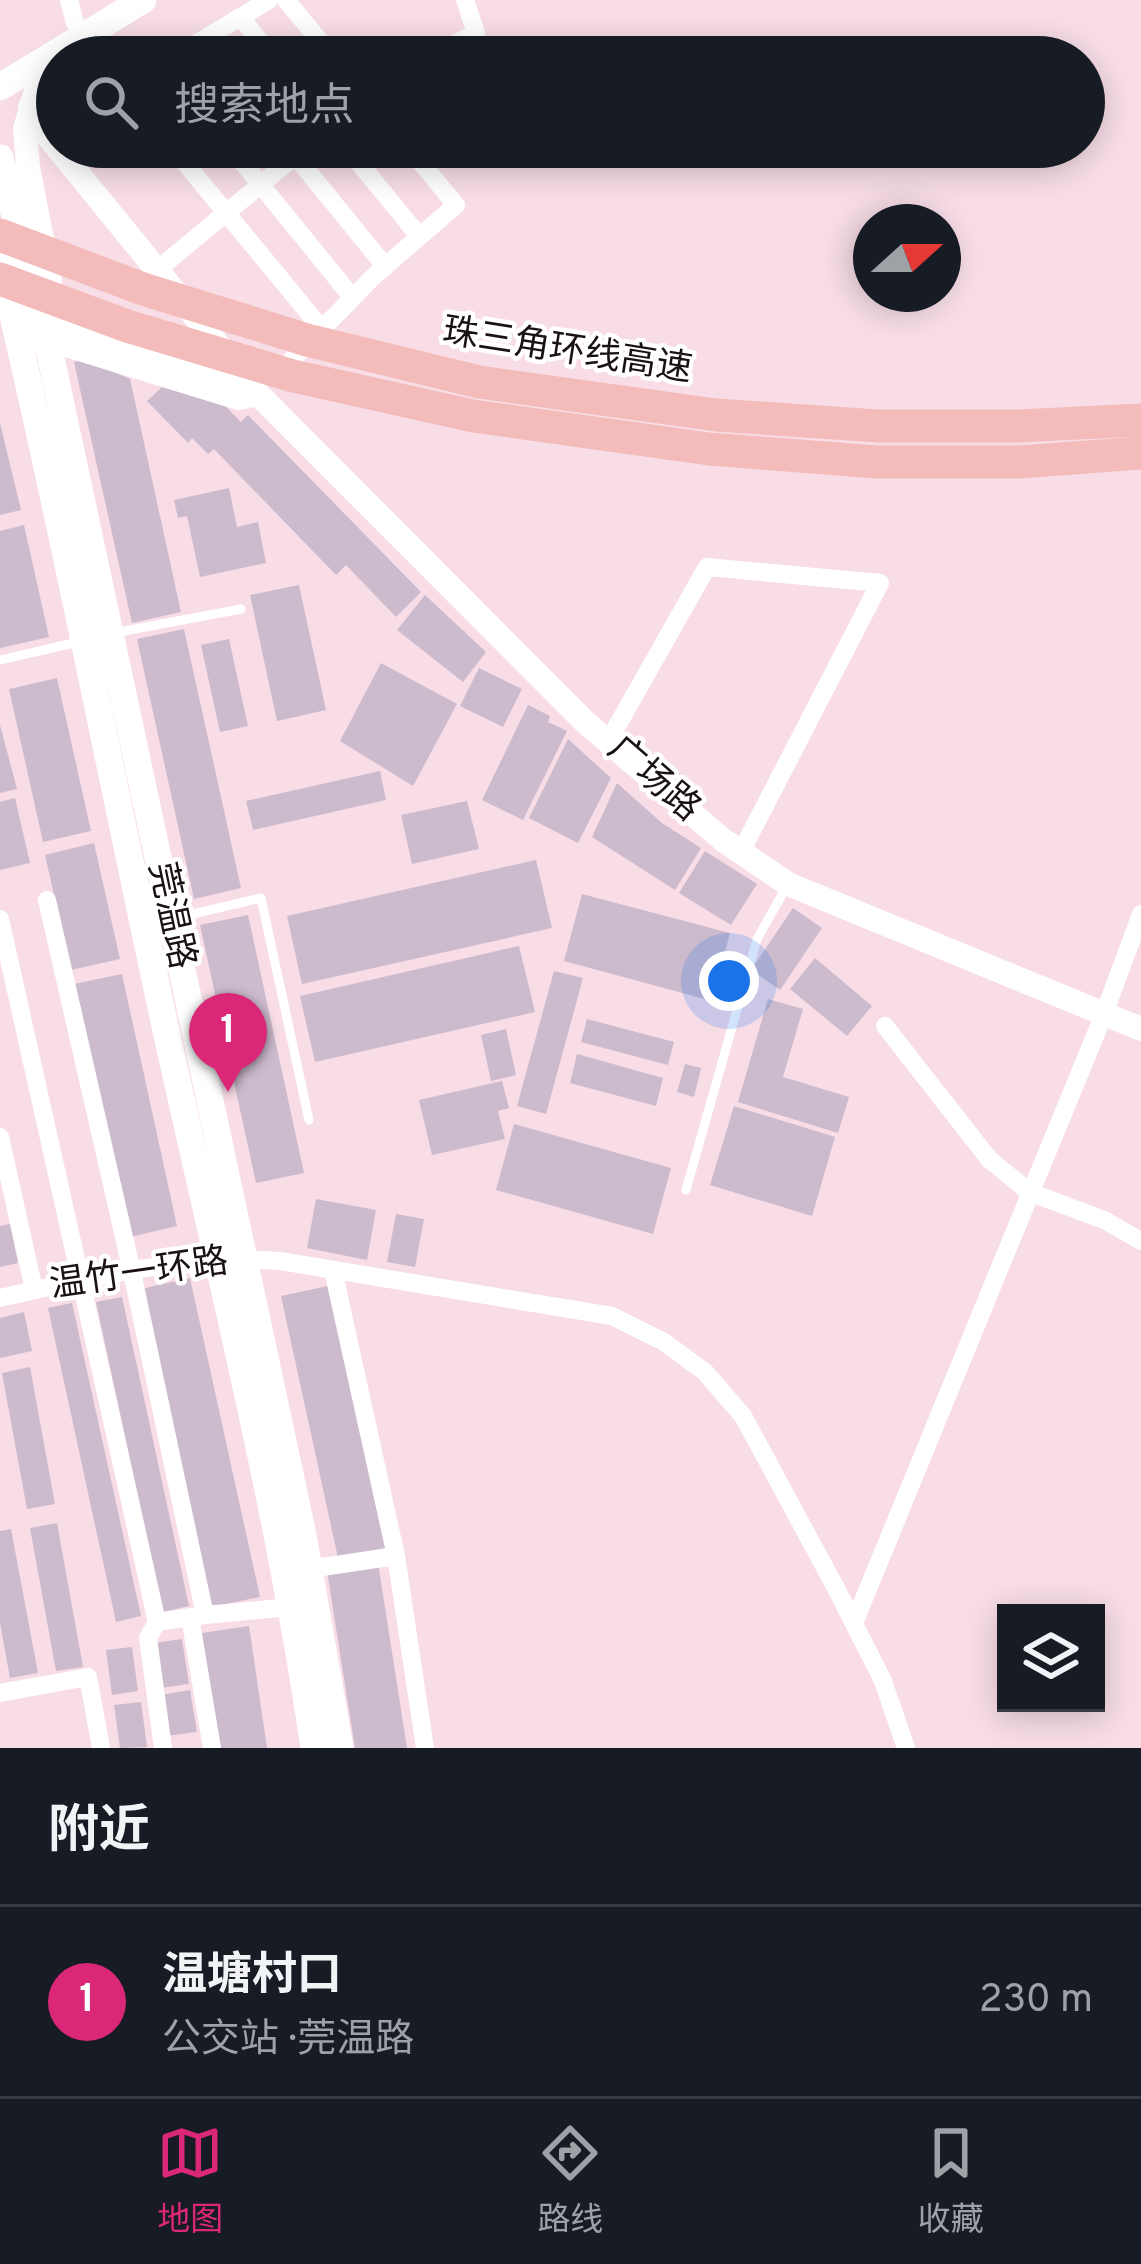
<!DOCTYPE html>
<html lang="zh">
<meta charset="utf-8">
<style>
:root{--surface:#171b24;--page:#20242c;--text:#f1f3f6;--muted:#9ea1a6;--line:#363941;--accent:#db2777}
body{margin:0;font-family:Overpass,"Noto Sans SC",sans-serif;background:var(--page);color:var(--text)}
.controls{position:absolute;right:36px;bottom:36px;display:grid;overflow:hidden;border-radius:0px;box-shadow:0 6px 30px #0003}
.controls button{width:108px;height:108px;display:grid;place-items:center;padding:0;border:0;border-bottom:3px solid var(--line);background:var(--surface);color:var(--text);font:60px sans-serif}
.compass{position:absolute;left:853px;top:204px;width:108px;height:108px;border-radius:50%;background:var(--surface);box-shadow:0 6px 30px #0003;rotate:69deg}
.you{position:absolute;left:729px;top:981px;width:42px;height:42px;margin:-30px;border:9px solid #fff;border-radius:50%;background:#1a73e8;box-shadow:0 0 0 18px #1a73e833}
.badge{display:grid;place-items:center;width:78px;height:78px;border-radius:50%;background:var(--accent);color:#fff;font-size:39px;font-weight:700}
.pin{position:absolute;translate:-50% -99px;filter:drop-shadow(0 3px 6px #0008)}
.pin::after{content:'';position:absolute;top:63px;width:42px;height:36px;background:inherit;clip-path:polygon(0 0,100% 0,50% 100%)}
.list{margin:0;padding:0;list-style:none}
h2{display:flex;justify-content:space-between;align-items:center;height:156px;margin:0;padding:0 48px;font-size:51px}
h2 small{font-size:39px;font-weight:400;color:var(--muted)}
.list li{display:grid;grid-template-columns:78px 1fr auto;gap:36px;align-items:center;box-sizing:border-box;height:192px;padding:0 48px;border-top:3px solid var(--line)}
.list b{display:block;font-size:45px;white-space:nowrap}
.list p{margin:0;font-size:39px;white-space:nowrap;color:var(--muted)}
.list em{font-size:39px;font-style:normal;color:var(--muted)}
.icon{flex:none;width:66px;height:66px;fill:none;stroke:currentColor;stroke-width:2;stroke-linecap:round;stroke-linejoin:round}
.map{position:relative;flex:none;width:1141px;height:1748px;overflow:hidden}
.search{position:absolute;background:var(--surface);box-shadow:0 6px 30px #0003;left:36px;right:36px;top:36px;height:132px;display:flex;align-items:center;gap:30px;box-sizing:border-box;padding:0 42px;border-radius:66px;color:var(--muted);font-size:45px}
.sheet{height:348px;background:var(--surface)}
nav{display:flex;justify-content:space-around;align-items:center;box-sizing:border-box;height:168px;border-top:3px solid var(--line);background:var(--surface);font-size:33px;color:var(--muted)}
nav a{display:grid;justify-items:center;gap:6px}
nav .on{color:var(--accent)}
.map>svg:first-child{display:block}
.building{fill:#ccbacd}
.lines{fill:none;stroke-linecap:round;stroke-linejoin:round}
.service{stroke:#fff;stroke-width:9}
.minor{stroke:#fff;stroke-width:18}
.tertiary{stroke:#fff;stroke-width:24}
.secondary{stroke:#fff;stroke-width:27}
.motorway{stroke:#f3bcba;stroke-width:33}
.labels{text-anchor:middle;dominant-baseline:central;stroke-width:9;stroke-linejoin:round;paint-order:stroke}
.street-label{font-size:36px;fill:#1a1114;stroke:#fff}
</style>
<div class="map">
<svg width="1141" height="1748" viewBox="0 0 1141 1748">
<rect width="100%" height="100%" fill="#f8dde7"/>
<path class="building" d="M85,359L130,379L181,612L132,623L74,362Z
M162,387L225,406L241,422L248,415L421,592L396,617L346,565L336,575L214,449L208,454L192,438L188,443L147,401Z
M0,423L21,510L0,515Z
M229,488L237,527L258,522L266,563L200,577L187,516L178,518L174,500Z
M24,525L49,637L0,648V531Z
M299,585L326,710L277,721L250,595Z
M425,595L486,652L463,682L397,630Z
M184,629L241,888L194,899L137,639Z
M229,639L248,726L220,732L201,645Z
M381,663L457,704L413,786L340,741Z
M479,668L522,689L503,727L460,706Z
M57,678L91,831L43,842L9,689Z
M528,705L550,716L548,722L567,731L523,820L482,800Z
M0,725L17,789L0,793Z
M568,739L611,778L578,843L529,818Z
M380,771L386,800L253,830L246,801Z
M617,783L662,823L701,848L675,890L592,837Z
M15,798L30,863L0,870V802Z
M467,801L479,849L412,864L401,815Z
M94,843L120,959L71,970L45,855Z
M705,851L757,884L731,925L679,893Z
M536,860L552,928L302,984L287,916Z
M582,894L730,933L712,1001L564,961Z
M793,908L822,928L780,990L751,970Z
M248,915L304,1173L256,1183L200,925Z
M519,946L535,1012L315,1062L300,996Z
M815,958L872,1006L847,1036L790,989Z
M554,971L583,978L546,1114L517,1106Z
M122,974L177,1226L130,1237L74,984Z
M768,999L803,1009L783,1077L849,1097L838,1133L738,1102Z
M587,1019L674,1042L668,1065L581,1042Z
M506,1029L516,1075L491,1081L481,1035Z
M577,1054L663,1078L656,1106L570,1083Z
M685,1064L701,1068L694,1097L677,1092Z
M502,1081L509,1108L498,1111L505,1139L432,1155L419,1100Z
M734,1106L835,1137L812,1216L710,1185Z
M514,1124L671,1168L653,1234L496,1190Z
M316,1199L376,1210L367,1260L307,1248Z
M396,1214L424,1219L415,1267L387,1262Z
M10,1224L18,1263L0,1267V1226Z
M190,1278L260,1597L211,1607L141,1289Z
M328,1286L385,1548L338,1558L281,1296Z
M122,1297L189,1606L163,1612L96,1302Z
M72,1303L141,1616L116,1622L48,1308Z
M24,1312L32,1351L0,1358V1318Z
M30,1367L55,1504L27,1509L2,1373Z
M57,1523L83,1667L56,1671L30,1528Z
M11,1529L38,1673L10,1678L0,1623V1531Z
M378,1563L407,1748H355L327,1571Z
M249,1626L267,1748H219L202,1633Z
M182,1639L189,1684L161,1688L154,1643Z
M132,1647L138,1691L112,1695L106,1650Z
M190,1690L197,1732L166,1736L160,1695Z
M141,1702L147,1747L120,1748L114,1705Z"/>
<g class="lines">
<path class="service" d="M114,633L241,609
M0,660L78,642
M176,918L261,898L309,1120
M686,1190L757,939L788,884"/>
<path class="minor" d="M69,0L75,23
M286,0L333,57
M240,17L273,57
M174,57L269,0
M429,57L476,33L465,0
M172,147L321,328
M230,147L352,297
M288,147L385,266
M346,147L419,236
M157,270L306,147
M275,377L374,276L456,205L408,147
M608,742L707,567L880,583L741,852
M0,919L157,1622L205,1615L132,1272L47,900
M885,1026L989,1159L1029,1192L1104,1220L1141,1241
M0,1137L34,1290
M333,1270L396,1556L425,1748
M0,1298C92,1277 185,1254 280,1261L612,1316L664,1342L705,1372L743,1416L837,1590L883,1681L906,1748
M309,1569L396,1556
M205,1615L291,1607
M190,1617L212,1748
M157,1622L148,1638L163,1748
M854,1623L1104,1014L1141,914
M0,1693L88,1677L101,1748"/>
<path class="tertiary" d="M30,107L46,134L258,394L584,721L723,840L788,884L1141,1029
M45,309L50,281L28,167L25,129L37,87L57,58
M43,324L241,387L258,394L239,398L47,339L19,338Z"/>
<path class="secondary" d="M0,87L143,0
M0,158L47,339L303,1535L340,1748
M0,260C61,517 111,777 167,1035C219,1272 279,1508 314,1748"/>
<path class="motorway" d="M0,235L143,289L307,340L479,382L716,415L878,426H1018L1141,420
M0,279L127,326L293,376L473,416L709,449L877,462H1020L1141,453"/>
</g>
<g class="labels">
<g class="street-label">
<text transform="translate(567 352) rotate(9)">珠三角环线高速</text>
<text transform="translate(653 780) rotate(41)">广场路</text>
<text transform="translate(170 916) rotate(78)">莞温路</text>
<text transform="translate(139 1275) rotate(-8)">温竹一环路</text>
</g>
</g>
</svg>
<div class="controls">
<button><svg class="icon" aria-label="layers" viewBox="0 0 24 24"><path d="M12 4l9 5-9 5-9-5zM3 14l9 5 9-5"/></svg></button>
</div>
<svg class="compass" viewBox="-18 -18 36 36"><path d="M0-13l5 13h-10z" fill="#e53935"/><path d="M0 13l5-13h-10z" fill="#9ea1a6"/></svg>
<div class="you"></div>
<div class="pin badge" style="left:228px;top:1092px">1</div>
<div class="search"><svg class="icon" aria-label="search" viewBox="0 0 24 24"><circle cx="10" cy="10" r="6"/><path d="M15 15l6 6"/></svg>搜索地点</div>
</div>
<section class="sheet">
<h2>附近<small></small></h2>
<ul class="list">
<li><span class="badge">1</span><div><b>温塘村口</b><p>公交站 · 莞温路</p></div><em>230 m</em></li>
</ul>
</section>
<nav>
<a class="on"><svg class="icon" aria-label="map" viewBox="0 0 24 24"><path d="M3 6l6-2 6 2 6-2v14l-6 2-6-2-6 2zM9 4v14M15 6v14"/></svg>地图</a>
<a><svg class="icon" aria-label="directions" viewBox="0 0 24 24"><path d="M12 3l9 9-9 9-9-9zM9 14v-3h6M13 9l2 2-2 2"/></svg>路线</a>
<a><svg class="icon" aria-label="saved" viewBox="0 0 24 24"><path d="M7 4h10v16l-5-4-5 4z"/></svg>收藏</a>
</nav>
